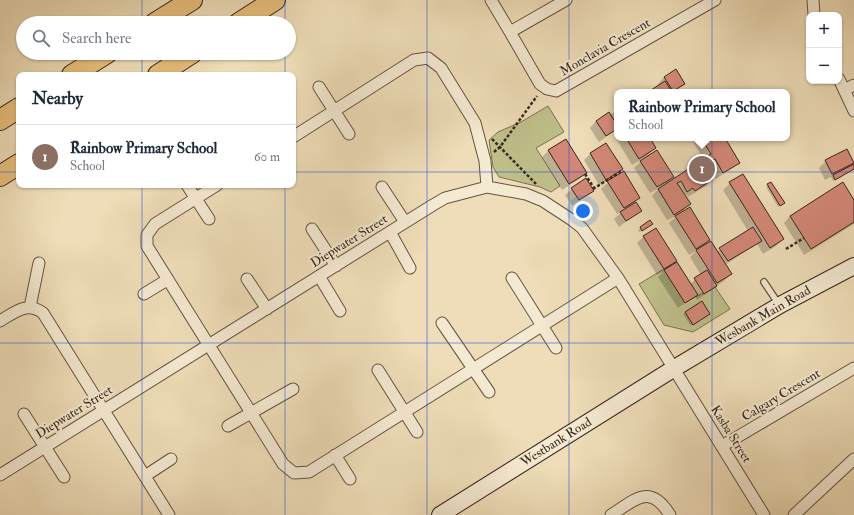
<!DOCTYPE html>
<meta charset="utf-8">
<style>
:root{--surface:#fff;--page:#f6f6f7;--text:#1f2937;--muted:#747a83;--line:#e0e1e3;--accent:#d93025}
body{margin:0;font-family:"IM FELL Double Pica",serif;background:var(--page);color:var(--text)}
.controls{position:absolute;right:12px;top:12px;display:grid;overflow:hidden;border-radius:8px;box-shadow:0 1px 3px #0004}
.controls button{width:36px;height:36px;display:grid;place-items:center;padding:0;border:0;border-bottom:1px solid var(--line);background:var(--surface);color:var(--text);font:20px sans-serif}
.you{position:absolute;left:583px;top:211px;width:14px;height:14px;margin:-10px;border:3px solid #fff;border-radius:50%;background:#1a73e8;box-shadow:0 0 0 6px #1a73e833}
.badge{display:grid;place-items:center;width:26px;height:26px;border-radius:50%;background:var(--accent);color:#fff;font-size:13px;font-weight:700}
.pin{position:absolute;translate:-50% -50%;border:2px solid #fff;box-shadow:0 1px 4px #0006}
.popup{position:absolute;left:614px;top:89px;width:176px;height:52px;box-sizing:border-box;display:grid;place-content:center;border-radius:8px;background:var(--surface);filter:drop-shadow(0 1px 3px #0005);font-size:13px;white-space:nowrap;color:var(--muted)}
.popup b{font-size:15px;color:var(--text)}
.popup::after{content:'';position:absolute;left:50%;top:100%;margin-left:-8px;border:8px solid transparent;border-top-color:var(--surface)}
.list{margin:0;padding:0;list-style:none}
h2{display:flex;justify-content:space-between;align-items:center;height:52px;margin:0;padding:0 16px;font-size:17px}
h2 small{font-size:13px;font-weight:400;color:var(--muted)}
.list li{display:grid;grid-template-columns:26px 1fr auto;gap:12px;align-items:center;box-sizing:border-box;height:64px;padding:0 16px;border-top:1px solid var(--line)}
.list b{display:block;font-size:15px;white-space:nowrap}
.list p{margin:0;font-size:13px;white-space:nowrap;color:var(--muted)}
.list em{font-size:13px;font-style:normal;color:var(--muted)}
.icon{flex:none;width:22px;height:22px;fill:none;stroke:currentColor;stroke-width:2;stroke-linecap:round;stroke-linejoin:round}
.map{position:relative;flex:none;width:854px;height:515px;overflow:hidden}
.search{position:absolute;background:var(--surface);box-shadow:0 1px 3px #0004;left:16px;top:16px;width:280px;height:44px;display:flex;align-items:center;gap:10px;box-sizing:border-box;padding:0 14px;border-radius:22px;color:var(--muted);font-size:15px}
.panel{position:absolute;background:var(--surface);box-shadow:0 1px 3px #0004;left:16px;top:72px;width:280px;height:116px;border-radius:8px}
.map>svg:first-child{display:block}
.green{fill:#bfbf8a;stroke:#7b7253}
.shadow{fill:#0003}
.building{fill:#d48878;stroke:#37251c}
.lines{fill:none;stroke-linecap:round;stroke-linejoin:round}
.lane-casing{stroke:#655343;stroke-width:8}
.street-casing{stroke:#655343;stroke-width:13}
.secondary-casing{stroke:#37251c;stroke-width:18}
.highway-casing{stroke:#37251c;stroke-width:22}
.path{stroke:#37251c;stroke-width:2.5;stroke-dasharray:3 2;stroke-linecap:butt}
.lane{stroke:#f4e9d1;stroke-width:5.5}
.street{stroke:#f4e9d1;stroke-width:11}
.secondary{stroke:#f4e9d1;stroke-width:16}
.highway{stroke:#e7be7c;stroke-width:20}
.grid{fill:none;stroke:#1d4ed8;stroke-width:1;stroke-opacity:0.55}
.labels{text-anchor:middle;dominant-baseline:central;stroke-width:4;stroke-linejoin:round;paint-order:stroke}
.street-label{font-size:13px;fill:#37251c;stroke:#f4e9d1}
</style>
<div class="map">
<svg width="854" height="515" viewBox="0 0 854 515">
<rect width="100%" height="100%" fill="#eeddb8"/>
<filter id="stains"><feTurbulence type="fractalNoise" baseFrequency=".005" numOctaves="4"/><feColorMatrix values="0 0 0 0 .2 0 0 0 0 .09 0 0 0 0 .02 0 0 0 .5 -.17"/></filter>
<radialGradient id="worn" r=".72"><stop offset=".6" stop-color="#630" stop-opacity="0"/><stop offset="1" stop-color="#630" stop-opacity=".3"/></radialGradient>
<path class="green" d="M548,106L564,132L536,148L560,186L551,192L540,187L499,177L493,167L489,140L498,132L521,122Z
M664,269L685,302L715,287L730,309L693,332L664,325L639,284Z"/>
<path class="shadow" d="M664,77L684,83L674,92H649L659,86L658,84Z
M617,111V122L615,123L617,129L599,142L590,128L596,121Z
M619,138H648L655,148L645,158L673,177L667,184L704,160L691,138H724L739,163L716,179L708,165L705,167L712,179L706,186L688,197L686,194L684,196L689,204L682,212L709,240L704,246L717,252L748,231L723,190L730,183L783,239L776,246L763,254L757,244L725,265L731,274L724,281L697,300L695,296L678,308L658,277L664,271L657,275L637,243L644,236L675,261L670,267L690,284L701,275L690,257L696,251L689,255L669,223L677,216L667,220L652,196L659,188L650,193L634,168L644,158L632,165L617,140Z
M566,140L586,173L579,179L562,190L542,157L548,151Z
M606,144L621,169L612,178L639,197L632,205L640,211L619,227L614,219L622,212L617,214L601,189L610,180L599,185L584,160L590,154Z
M826,161L853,163L848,168L854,165V169L833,181L831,177L825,180L819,168Z
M843,184L854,202V224L804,255L784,223L790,216Z
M768,185L783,203L778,207L766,187Z
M572,189L593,191L572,206L565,195Z
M650,222V226L640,232L638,230Z
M702,302L709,314L691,326L683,314Z"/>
<path class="building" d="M676,69L685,84L673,91L664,77Z
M665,81L672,92H648Z
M609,112L617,125V129L606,136L596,121Z
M626,138H650L656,148L639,159Z
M701,138H725L740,163L723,173L715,159L705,166L713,179L695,191L693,188L687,192L681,181L677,183L691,204L674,215L658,189L711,154Z
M566,139L587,173L569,184L548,150Z
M606,143L623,169L606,180L590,153Z
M847,149L854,163L832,174L825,160Z
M657,150L674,177L657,187L640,161Z
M854,164V169L835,180L833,175Z
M624,171L640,198L624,208L607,181Z
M743,174L784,239L770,248L729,182Z
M586,178L594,191L579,200L571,188Z
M771,182L785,203L780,206L767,184Z
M843,182L854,200V222L811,249L790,216Z
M636,202L642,211L626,221L620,212Z
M690,207L710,240L696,249L675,216Z
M650,220L653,224L642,231L640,227Z
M753,227L762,241L728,261L719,248Z
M656,228L677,261L664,269L643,236Z
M711,241L732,274L717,283L696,250Z
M677,262L698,295L685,303L664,270Z
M707,270L717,286L704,294L694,278Z
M702,301L710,314L693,325L685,312Z"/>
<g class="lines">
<g class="lane-casing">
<path id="lane" d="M764,282L778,303"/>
</g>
<g class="street-casing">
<path id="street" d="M491,0L510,32
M566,0L510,32L540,84L547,89L556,91L715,0
M813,0L814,15
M839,79L854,111
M319,87L349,134
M844,90L854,85
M293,137L414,60L428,58L441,68L475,123L485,161L487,187
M187,185L209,219
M217,185L155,224L147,235V246L283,464L294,473L309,472L618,278
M382,187L405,222
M312,229L336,266
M390,232L410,268
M319,276L340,311
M512,278L556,348
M247,279L267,309
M144,294L167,280
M30,307L39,263
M0,321C15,312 27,301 43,313L169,515
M442,323L489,392
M378,370L417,432
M24,414L64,477
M228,426L293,389
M722,446L854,368
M335,455L350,479
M0,475L433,205L445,198L487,187L526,194L543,201L572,220L582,228L618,278L764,515
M145,476L171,459
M611,515C636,499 650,483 670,515
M794,515L854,459"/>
</g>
<g class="secondary-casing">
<path id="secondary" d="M440,515L673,369L780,305L854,266"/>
</g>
<g class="highway-casing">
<path id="highway" d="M155,23L192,0
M239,23L275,0
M72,75L107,53
M158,75L192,53
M0,120L19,108
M0,176L19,164"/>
</g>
<path class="path" d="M492,139L536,184
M494,152L500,147L537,96
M585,174L594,188
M593,189L623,170
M786,249L804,238"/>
<use href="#lane" class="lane"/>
<use href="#street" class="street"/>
<use href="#secondary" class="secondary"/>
<use href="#highway" class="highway"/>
</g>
<path class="grid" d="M142,0V23M285,0V23M427,0V515M569,0V515M712,0V515M142,53V75M285,53V75M0,172H19M293,172H854M142,185V515M285,185V515M0,343H854"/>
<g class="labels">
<g class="street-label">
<text transform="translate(605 47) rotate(-30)">Monclavia Crescent</text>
<text transform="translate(349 241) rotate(-32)">Diepwater Street</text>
<text transform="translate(763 316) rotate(-30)">Wesbank Main Road</text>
<text transform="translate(781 395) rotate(-31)">Calgary Crescent</text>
<text transform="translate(74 412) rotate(-32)">Diepwater Street</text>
<text transform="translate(731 434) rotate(58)">Kasba Street</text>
<text transform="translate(556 442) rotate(-32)">Westbank Road</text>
</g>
</g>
<rect width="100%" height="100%" filter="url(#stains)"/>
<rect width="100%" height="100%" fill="url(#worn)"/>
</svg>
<div class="controls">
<button>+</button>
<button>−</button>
</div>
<div class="you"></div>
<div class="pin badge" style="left:702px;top:169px;background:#8d6e63">1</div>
<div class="popup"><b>Rainbow Primary School</b>School</div>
<div class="search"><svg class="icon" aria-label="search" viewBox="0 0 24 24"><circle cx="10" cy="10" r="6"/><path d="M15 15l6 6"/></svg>Search here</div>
<section class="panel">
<h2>Nearby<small></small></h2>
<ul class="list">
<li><span class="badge" style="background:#8d6e63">1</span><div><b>Rainbow Primary School</b><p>School</p></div><em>60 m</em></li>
</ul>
</section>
</div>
